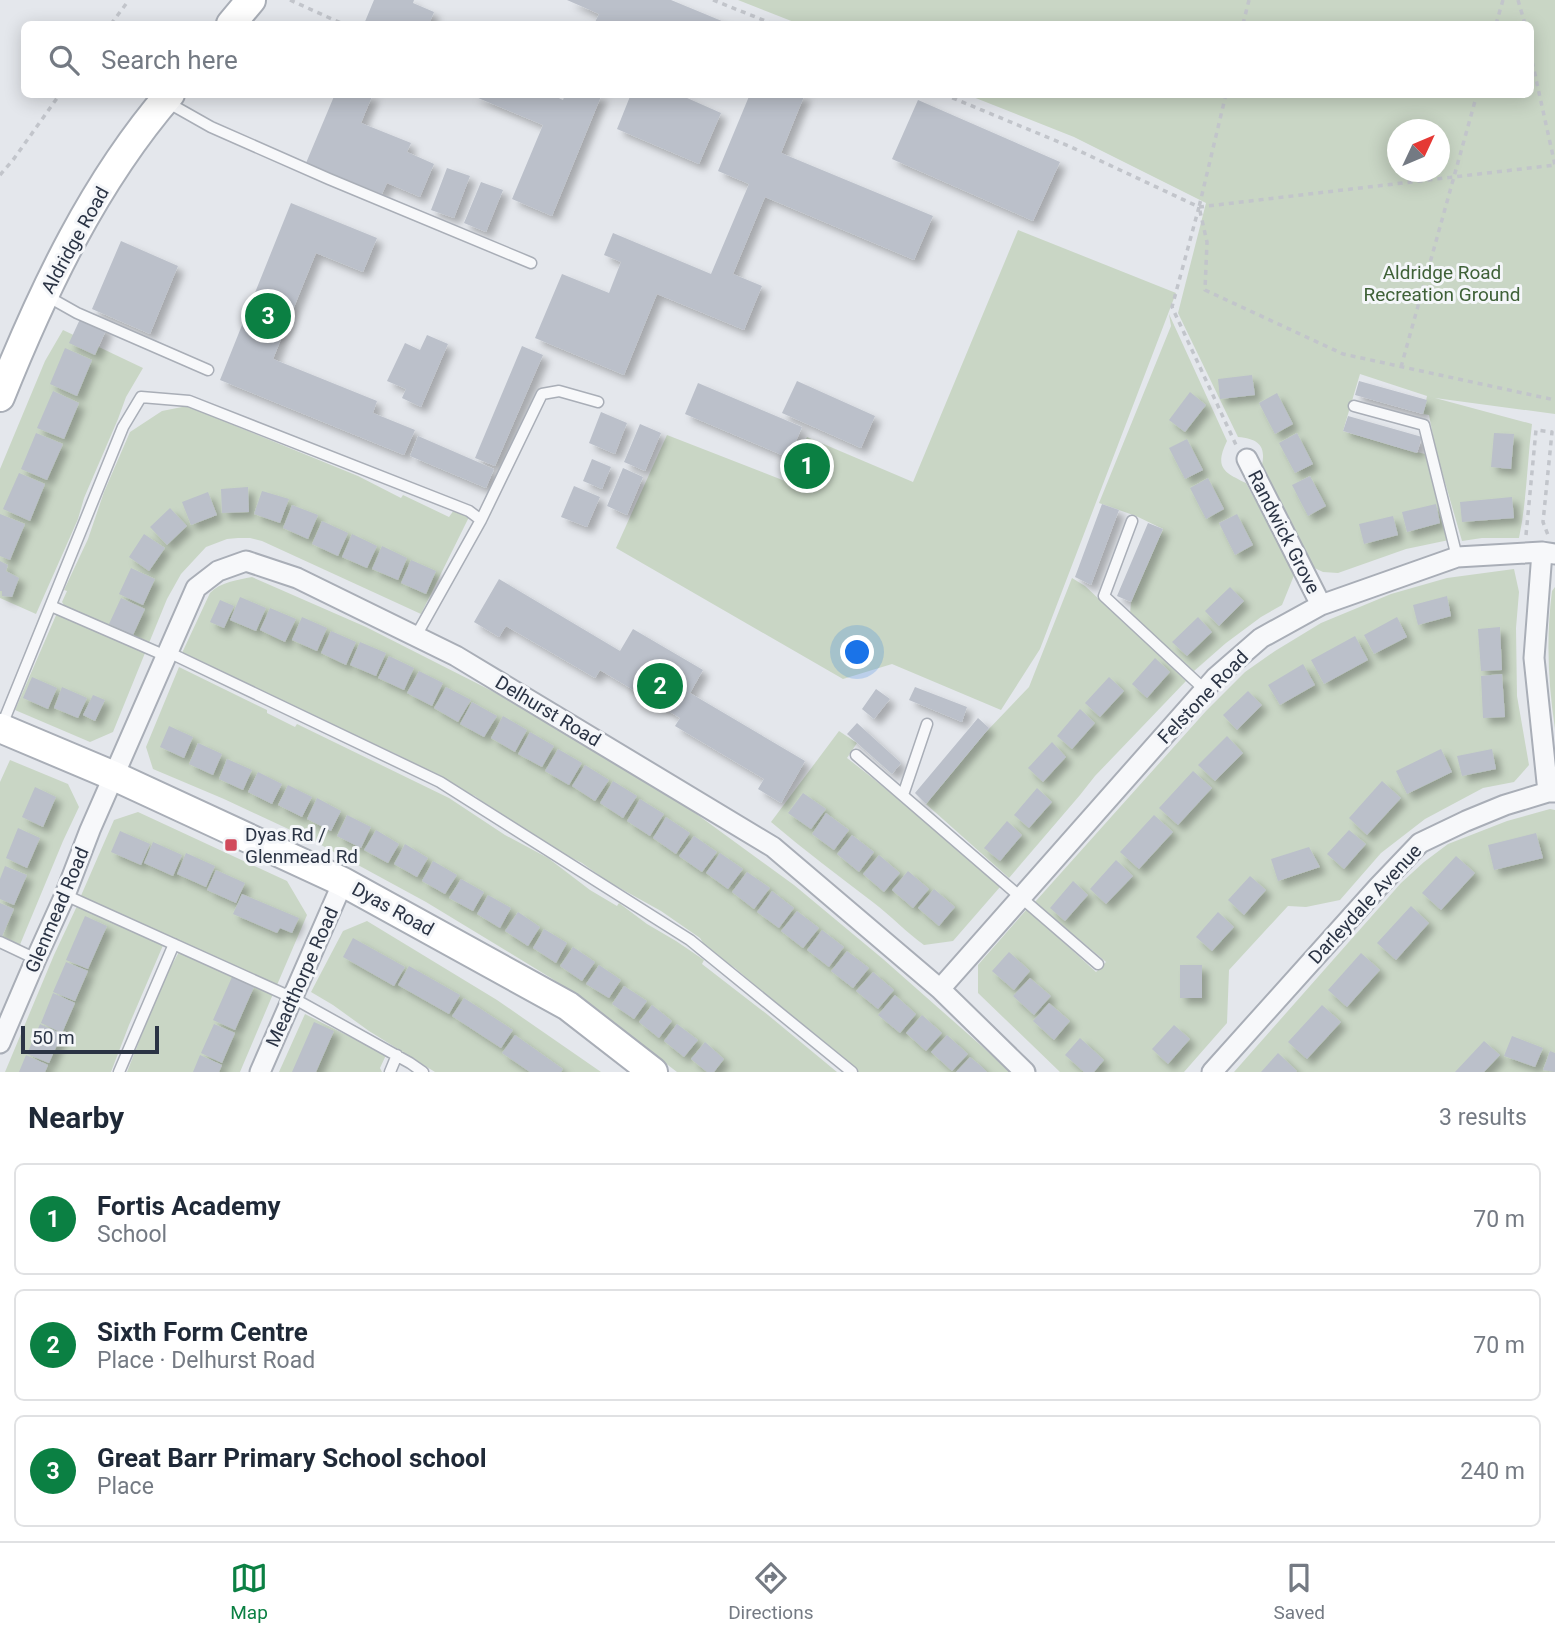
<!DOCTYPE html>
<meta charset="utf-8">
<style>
:root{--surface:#fff;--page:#f2f2f3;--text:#1f2937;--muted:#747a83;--line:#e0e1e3;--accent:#0b8043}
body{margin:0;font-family:Roboto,sans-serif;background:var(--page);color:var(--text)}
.compass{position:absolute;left:1387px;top:119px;width:63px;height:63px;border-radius:50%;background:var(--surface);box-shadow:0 4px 18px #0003;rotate:46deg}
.scale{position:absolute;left:21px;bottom:18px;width:138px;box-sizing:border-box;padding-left:7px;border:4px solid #2b3445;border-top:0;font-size:19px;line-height:24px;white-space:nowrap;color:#2b3445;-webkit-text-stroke:5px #f4f6f9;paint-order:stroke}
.you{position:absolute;left:858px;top:653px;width:24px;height:24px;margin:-18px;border:5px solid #fff;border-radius:50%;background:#1a73e8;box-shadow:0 0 0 10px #1a73e833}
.badge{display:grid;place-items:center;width:46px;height:46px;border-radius:50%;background:var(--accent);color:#fff;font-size:23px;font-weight:700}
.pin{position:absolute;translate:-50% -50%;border:4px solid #fff;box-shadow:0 2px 7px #0006}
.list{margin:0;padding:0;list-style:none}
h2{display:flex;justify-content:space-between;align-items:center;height:91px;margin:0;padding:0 28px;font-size:30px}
h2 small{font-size:23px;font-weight:400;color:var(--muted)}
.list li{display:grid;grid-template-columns:46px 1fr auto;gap:21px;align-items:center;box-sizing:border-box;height:112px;margin:0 14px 14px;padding:0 14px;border:2px solid var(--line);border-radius:10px}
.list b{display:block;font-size:26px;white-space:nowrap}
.list p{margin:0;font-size:23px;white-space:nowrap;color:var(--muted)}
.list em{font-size:23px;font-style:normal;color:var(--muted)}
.icon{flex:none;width:38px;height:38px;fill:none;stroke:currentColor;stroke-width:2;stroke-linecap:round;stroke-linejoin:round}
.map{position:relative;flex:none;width:1555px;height:1072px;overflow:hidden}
.search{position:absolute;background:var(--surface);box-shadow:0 4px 18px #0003;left:21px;right:21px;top:21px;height:77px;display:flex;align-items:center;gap:18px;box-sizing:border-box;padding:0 24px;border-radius:10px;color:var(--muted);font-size:26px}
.sheet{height:469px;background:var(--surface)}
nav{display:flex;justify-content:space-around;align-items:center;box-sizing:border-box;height:98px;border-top:2px solid var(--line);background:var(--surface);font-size:19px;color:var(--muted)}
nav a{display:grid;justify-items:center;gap:4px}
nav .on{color:var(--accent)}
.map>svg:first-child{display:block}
.green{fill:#c9d6c5;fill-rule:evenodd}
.building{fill:#bbc0ca;filter:url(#shadow)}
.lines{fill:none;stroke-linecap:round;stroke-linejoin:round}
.lane-casing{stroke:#a9aeb7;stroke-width:13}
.street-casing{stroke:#a9aeb7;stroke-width:23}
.secondary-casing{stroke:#a9aeb7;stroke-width:32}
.path{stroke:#c2c5cb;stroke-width:3.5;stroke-dasharray:5 5;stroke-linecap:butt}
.lane{stroke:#f7f8fa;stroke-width:10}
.street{stroke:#f7f8fa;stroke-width:19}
.secondary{stroke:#fff;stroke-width:28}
.poi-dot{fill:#d1495b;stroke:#f4f6f9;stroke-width:2.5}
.labels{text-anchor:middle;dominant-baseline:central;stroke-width:6;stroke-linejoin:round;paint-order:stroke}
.street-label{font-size:19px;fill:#2b3445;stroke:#f4f6f9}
.park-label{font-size:19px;fill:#3f6138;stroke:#f4f6f9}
.poi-label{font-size:19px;fill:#2b3445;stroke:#f4f6f9;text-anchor:start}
</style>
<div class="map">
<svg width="1555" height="1072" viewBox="0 0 1555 1072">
<defs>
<filter id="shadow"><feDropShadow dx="6" dy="6" stdDeviation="3.5" flood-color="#0004"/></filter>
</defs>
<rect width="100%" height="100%" fill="#e4e7ec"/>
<path class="green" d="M738,0H1555V414L1435,398L1532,424C1527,462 1527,500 1519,538H1482L1462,541L1436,451L1429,415L1423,414L1427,396L1360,374L1343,431L1404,449L1425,454L1449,540L1406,549L1338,573L1323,572L1308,565L1260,472C1267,450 1263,439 1238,437L1178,313L1206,203L1074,137L968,95L1530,94V24H799ZM1398,130H1440V172H1398Z
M1018,230L1176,293L1040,649L1001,710L892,664L843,679L616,548L667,435L785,481L807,437L913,482Z
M1169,314L1227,441C1214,468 1224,472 1246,483L1295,573L1282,605L1261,617L1226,643L1194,671L1130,614L1131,602L1163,529L1136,516L1099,503L1171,326Z
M63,330L143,368L126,397L118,419L84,498L78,519L36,614L0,598V469L45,361Z
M187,406L358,476L401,498L403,495L449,517L454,510L469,517L421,614L262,541L250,538H238L227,539L206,547L181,574L167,599L149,643L66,608L62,602L67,591L64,590L88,539L104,492L130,432L162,411Z
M1514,569L1519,592L1516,628L1517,696L1529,765L1514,782L1483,788L1425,819L1381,853L1340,900L1306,907L1288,906L1229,970L1227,1023L1184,1072H1060L978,993V965L1027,909L1096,972L1106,962L1035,902L1206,711L1245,672L1275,651L1321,623L1391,594L1447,578Z
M252,577L366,627L494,692L593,749L691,810L794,885L883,959L1011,1072H856L735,968C722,960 707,951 700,938L661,911L607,881L582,863L554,849L529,831L489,807L475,796L461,791L434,774L394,753L353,735L182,653L210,593C220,582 238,580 252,577Z
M1072,578L1085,586L1186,681L1095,776L1080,795L1009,878L926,804L986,732L1029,687Z
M1555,587V729C1548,682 1546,638 1552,591Z
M57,613L145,653L113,732L90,742L15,710Z
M179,667L267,710V713L295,727L297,724L449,798L505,835L548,858L590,890L617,906L619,903L647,924L676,941L704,960L702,964L768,1015L837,1072H677L591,1006L551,978L426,902L312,840L224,799L153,769L146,747Z
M839,731L857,743L847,758C900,799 950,843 1000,887L953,941L924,945C906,932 891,916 874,903C839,876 804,850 771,822Z
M10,760L68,784L79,807L63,841L19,947L0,939V782Z
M1550,809L1555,810V1072H1234L1401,883L1424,862L1448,844L1507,821Z
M138,812L287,881L307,915L277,985L80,898L114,820Z
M77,906L164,943L129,1025L111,1072H5L54,955Z
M367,921L497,1000L601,1072H435L369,1031L333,1005L311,992L343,931Z
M180,950L273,994L240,1072H127L163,981Z
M305,1014L386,1055L380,1068L382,1072H279Z"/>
<path class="building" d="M374,0H414L413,3L434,12L429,24H364Z
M567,0H671L729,24H594L599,14Z
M335,94H373L361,123L411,143L407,152L434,164L420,197L387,183L382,194L306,163Z
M550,94L563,100L565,94H602L552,216L512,199L543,125L471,95Z
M631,94H678L721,113L699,164L617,129Z
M750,94H805L781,153L933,216L914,260L765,197L733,274L762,286L744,330L657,294L624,375L535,338L562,274L609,293L621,262L604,255L613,233L711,274L749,184L718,171Z
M918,100L1060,162L1033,221L892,159Z
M447,168L470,176L454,218L431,210Z
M481,182L503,190L486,232L464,223Z
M291,203L377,238L363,272L316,253L273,359L377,401L373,413L415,430L404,455L220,380Z
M121,241L178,266L150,334L92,309Z
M81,317L107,328L95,355L69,343Z
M427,335L448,344L421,407L402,398L406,389L387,381L405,343L420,350Z
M522,346L543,355L495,466L475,458Z
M65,348L92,360L77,396L50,384Z
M1252,375L1255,395L1220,399L1218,379Z
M797,381L875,416L861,448L782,413Z
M1359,381L1427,400L1423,414L1355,395Z
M698,383L802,427L789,458L685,414Z
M53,391L79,403L64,439L37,428Z
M1190,392L1206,405L1185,432L1169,420Z
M1277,393L1293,424L1275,434L1259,403Z
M601,412L627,423L615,454L589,443Z
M1348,416L1422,437L1417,453L1343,431Z
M640,424L661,433L645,471L624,462Z
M36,433L63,444L47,480L21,469Z
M1297,433L1313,464L1295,473L1279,443Z
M1494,433L1514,434L1511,469L1491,467Z
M418,436L494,469L486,488L410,456Z
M1187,439L1203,470L1185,479L1169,448Z
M592,459L611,467L602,489L583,481Z
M623,468L643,477L627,515L607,506Z
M19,473L45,484L30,521L3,509Z
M1310,476L1326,506L1308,516L1292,485Z
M1208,478L1224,509L1206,519L1190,488Z
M574,486L600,497L587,527L561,517Z
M248,487L249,512L222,513L221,489Z
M262,491L289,499L280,523L254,514Z
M208,492L217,515L191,525L182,502Z
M1512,497L1514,518L1462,522L1460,502Z
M1102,504L1119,510L1091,585L1075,577Z
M1436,504L1440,523L1407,532L1402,512Z
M292,505L318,515L308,539L283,528Z
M170,508L187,526L167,545L150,527Z
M0,514L25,524L10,560L0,556Z
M1237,514L1253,545L1235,555L1219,523Z
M1393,516L1398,535L1364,544L1359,524Z
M322,521L348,533L338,556L312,544Z
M1148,523L1163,529L1131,602L1117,596Z
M144,534L165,548L149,571L129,557Z
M352,534L377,546L367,568L342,557Z
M382,546L407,558L398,580L372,569Z
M411,560L436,571L426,594L401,583Z
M0,561L8,565L6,571L19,578L12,597L2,596V591H0Z
M131,568L155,579L143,605L119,594Z
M499,579L620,651L633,629L703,670L690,693L805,761L781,803L758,789L764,779L675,726L680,718L600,670L595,678L506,626L499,637L474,622Z
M1230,587L1244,601L1219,626L1205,611Z
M1447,596L1451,616L1418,625L1413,605Z
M240,597L266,608L256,631L230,620Z
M121,598L145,609L133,635L109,624Z
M220,600L234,606L224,628L210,622Z
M270,608L296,619L285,642L260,630Z
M302,617L327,628L317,651L292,640Z
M1198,617L1212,632L1187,656L1172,642Z
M1397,617L1407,637L1374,654L1364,635Z
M1500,627L1502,670L1481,671L1478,629Z
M331,631L356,642L346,665L321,653Z
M1355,636L1368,660L1324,684L1311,660Z
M360,642L386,653L376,676L350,665Z
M389,656L414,668L404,690L378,678Z
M1155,658L1170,672L1147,698L1132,684Z
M1303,664L1315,685L1280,705L1268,685Z
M419,671L443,683L432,706L407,693Z
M1502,674L1505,717L1483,718L1481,676Z
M32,677L57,688L48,709L23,698Z
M1109,677L1124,691L1100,717L1085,703Z
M62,687L87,698L78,718L54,708Z
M446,687L471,700L458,722L434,708Z
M915,687L967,707L962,722L909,700Z
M876,689L890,699L874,719L862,709Z
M1248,691L1262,705L1237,730L1223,715Z
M93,695L105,700L95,721L83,715Z
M472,702L497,716L484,737L460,724Z
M1080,709L1095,723L1072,749L1057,736Z
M503,716L527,730L515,752L491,738Z
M978,718L989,728L926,804L915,793Z
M857,723L901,763L892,774L847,734Z
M169,726L193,737L184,758L160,747Z
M530,732L554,746L542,767L518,754Z
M1227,736L1243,753L1215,781L1198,765Z
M1052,742L1066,757L1043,782L1028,768Z
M198,743L222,754L213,775L189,764Z
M558,749L582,763L569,785L545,771Z
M1441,749L1452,772L1407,794L1396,771Z
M1492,749L1496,769L1462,776L1457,756Z
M227,759L252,770L243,790L219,779Z
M585,765L609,780L595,801L572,786Z
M1193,771L1212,788L1178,825L1159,808Z
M258,772L282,784L272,804L248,792Z
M613,781L637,796L623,818L600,803Z
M1382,781L1401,798L1367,835L1349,818Z
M288,785L312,797L302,817L278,805Z
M35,787L56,797L43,827L22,817Z
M1037,788L1052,802L1029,828L1014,815Z
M803,793L826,809L811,829L788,813Z
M317,798L341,811L331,831L307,819Z
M640,799L664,814L650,836L627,821Z
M826,813L849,830L834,850L812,834Z
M347,815L371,827L361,848L337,836Z
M1154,815L1173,832L1139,869L1120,852Z
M666,817L690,833L676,854L653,838Z
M1007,821L1022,835L1000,861L984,848Z
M18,828L40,838L27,868L6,858Z
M376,830L399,844L388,863L364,850Z
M1349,830L1366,844L1344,869L1327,854Z
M120,831L150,844L141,865L111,852Z
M1536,833L1543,858L1494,870L1488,845Z
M852,835L874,852L859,872L837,854Z
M694,836L717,852L702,872L679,856Z
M153,842L182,855L173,876L144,863Z
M405,844L428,858L417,877L394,864Z
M1309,847L1320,867L1278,881L1271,859Z
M186,853L215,866L206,887L177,874Z
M720,853L743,869L728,889L706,873Z
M879,855L900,873L884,892L863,874Z
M1456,856L1475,873L1441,910L1422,893Z
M1116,860L1133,876L1106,904L1090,889Z
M433,861L457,875L445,894L422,881Z
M5,866L27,875L14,905L0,899V879Z
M216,870L245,883L236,903L207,890Z
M908,871L929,889L913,908L892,890Z
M747,872L770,888L754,909L732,892Z
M1250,876L1266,890L1244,915L1228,900Z
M461,879L484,892L473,911L449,898Z
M1073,881L1088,895L1065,921L1050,908Z
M934,889L955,907L939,926L918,908Z
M772,891L794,908L779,928L757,912Z
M242,894L299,918L292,933L280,928L277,933L233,914Z
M488,895L511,908L500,928L477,914Z
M0,903L14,909L0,941Z
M1411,906L1429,923L1396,960L1377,943Z
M797,911L819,928L803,948L781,931Z
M518,912L540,927L528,946L505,931Z
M1218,912L1234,927L1212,951L1196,937Z
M85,916L107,926L88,969L66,960Z
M544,929L567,943L556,963L533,948Z
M822,930L844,947L829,967L807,950Z
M353,938L405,967L394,986L343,957Z
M573,947L595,962L582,981L560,966Z
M847,951L869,968L853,988L831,971Z
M1009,952L1030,971L1014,990L992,971Z
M1361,953L1380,970L1347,1007L1328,990Z
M66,962L88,971L75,1001L53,992Z
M599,965L621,980L609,998L586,984Z
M1180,965H1202V998H1180Z
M409,966L460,995L449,1014L398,985Z
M873,972L894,990L878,1009L856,991Z
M232,977L254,987L235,1030L213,1020Z
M1030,978L1051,996L1034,1015L1013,996Z
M624,986L647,1001L634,1019L612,1004Z
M53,993L75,1003L62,1033L41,1023Z
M895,995L916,1014L900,1033L878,1015Z
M464,998L513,1030L501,1048L452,1016Z
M1049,1003L1070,1021L1054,1040L1033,1021Z
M652,1005L672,1021L659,1038L639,1022Z
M1322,1005L1341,1022L1307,1059L1288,1042Z
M922,1015L942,1033L926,1051L906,1033Z
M314,1022L334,1031L316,1072H292Z
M40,1024L62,1034L49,1063L27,1054Z
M214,1024L235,1033L222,1063L201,1053Z
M677,1024L698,1040L684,1057L664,1041Z
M1174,1025L1190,1039L1168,1064L1152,1049Z
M515,1035L563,1069L561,1072H530L502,1053Z
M947,1035L968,1054L952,1071L931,1052Z
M1512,1036L1543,1048L1535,1067L1504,1056Z
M1080,1038L1104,1060L1094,1072H1084L1065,1055Z
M1484,1041L1500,1055L1484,1072H1455Z
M705,1042L724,1059L714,1072H707L691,1059Z
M1550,1051L1555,1053V1072L1543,1070Z
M1278,1053L1297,1071L1296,1072H1261Z
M26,1055L48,1065L45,1072H19Z
M200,1055L222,1065L219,1072H193Z
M970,1057L981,1066L987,1072H956Z"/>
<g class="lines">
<g class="lane-casing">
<path id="lane" d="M165,101L211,127L329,179L531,263
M45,295L77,313L208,370
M1354,406L1424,425L1457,557
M1132,521L1104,596L1205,690
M51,606L166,656
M416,636L481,520L542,394L559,391L598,402
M168,652L440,782L690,940L852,1072
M2,725L123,427L141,397L189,401L469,511L481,520
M856,755L1098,964
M903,795L927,724
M65,895L293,998L410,1063L423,1072
M0,942L36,959
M119,1072L174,944
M390,1072L397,1055"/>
</g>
<g class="street-casing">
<path id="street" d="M1247,459L1321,605
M1542,552L1534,658L1548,792
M940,989L1215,678L1261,638L1321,605L1457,557L1542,552L1555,554
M0,1043L36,959L65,895L90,830L196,588L218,571L246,561L297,578L456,656L773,847L940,989L1025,1072
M260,1072L343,882
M1212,1072L1378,887L1420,843L1466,821L1505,805L1548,792H1555"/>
</g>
<g class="secondary-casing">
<path id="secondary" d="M231,24L251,0
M0,397C43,290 94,182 170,94
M0,728L114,776L343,882L568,1006L653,1072"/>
</g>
<path class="path" d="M290,0L343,24
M713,0L773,24
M1518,0L1525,24
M111,24L129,0
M1243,24L1249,0
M1496,24L1503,0
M1530,52L1555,165
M943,94L1071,147L1199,207L1172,307L1237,447
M1226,94L1199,207L1207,242L1205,290L1343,354L1555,400
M0,175L13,160L60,94
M1199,207L1555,165
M1401,367L1477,94
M1526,535L1536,430L1552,432L1543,522L1548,535"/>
<use href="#lane" class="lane"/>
<use href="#street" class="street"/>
<use href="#secondary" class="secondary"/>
</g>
<rect class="poi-dot" x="224" y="838" width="14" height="14" rx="3.5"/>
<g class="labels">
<g class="street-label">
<text transform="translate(75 240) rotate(-61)">Aldridge Road</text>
<text transform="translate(1284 532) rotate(63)">Randwick Grove</text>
<text transform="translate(1203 697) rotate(-46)">Felstone Road</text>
<text transform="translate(548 711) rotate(31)">Delhurst Road</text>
<text transform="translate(1365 904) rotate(-47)">Darleydale Avenue</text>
<text transform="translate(393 909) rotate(29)">Dyas Road</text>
<text transform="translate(57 910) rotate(-67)">Glenmead Road</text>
<text transform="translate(302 977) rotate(-66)">Meadthorpe Road</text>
</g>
<g class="park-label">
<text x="1442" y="272">Aldridge Road<tspan x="1442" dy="22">Recreation Ground</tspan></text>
</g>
<g class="poi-label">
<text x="245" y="834">Dyas Rd /<tspan x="245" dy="22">Glenmead Rd</tspan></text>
</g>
</g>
</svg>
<svg class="compass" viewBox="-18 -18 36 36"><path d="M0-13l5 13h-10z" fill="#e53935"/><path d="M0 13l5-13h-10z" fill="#747a83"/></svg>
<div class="scale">50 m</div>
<div class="you"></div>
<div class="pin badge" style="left:807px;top:466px">1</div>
<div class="pin badge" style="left:660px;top:686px">2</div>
<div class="pin badge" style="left:268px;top:316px">3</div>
<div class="search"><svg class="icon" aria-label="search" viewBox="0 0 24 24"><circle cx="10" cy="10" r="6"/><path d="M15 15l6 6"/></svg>Search here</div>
</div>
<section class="sheet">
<h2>Nearby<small>3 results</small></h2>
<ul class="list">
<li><span class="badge">1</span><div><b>Fortis Academy</b><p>School</p></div><em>70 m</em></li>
<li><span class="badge">2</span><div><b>Sixth Form Centre</b><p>Place · Delhurst Road</p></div><em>70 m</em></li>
<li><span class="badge">3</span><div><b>Great Barr Primary School school</b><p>Place</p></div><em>240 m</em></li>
</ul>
</section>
<nav>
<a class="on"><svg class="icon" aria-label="map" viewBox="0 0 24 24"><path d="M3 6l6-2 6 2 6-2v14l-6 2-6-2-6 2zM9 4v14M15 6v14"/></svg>Map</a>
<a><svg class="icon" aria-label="directions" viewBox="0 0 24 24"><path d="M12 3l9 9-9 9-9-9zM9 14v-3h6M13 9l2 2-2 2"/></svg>Directions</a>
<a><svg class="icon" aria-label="saved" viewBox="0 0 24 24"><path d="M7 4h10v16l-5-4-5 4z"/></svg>Saved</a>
</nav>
